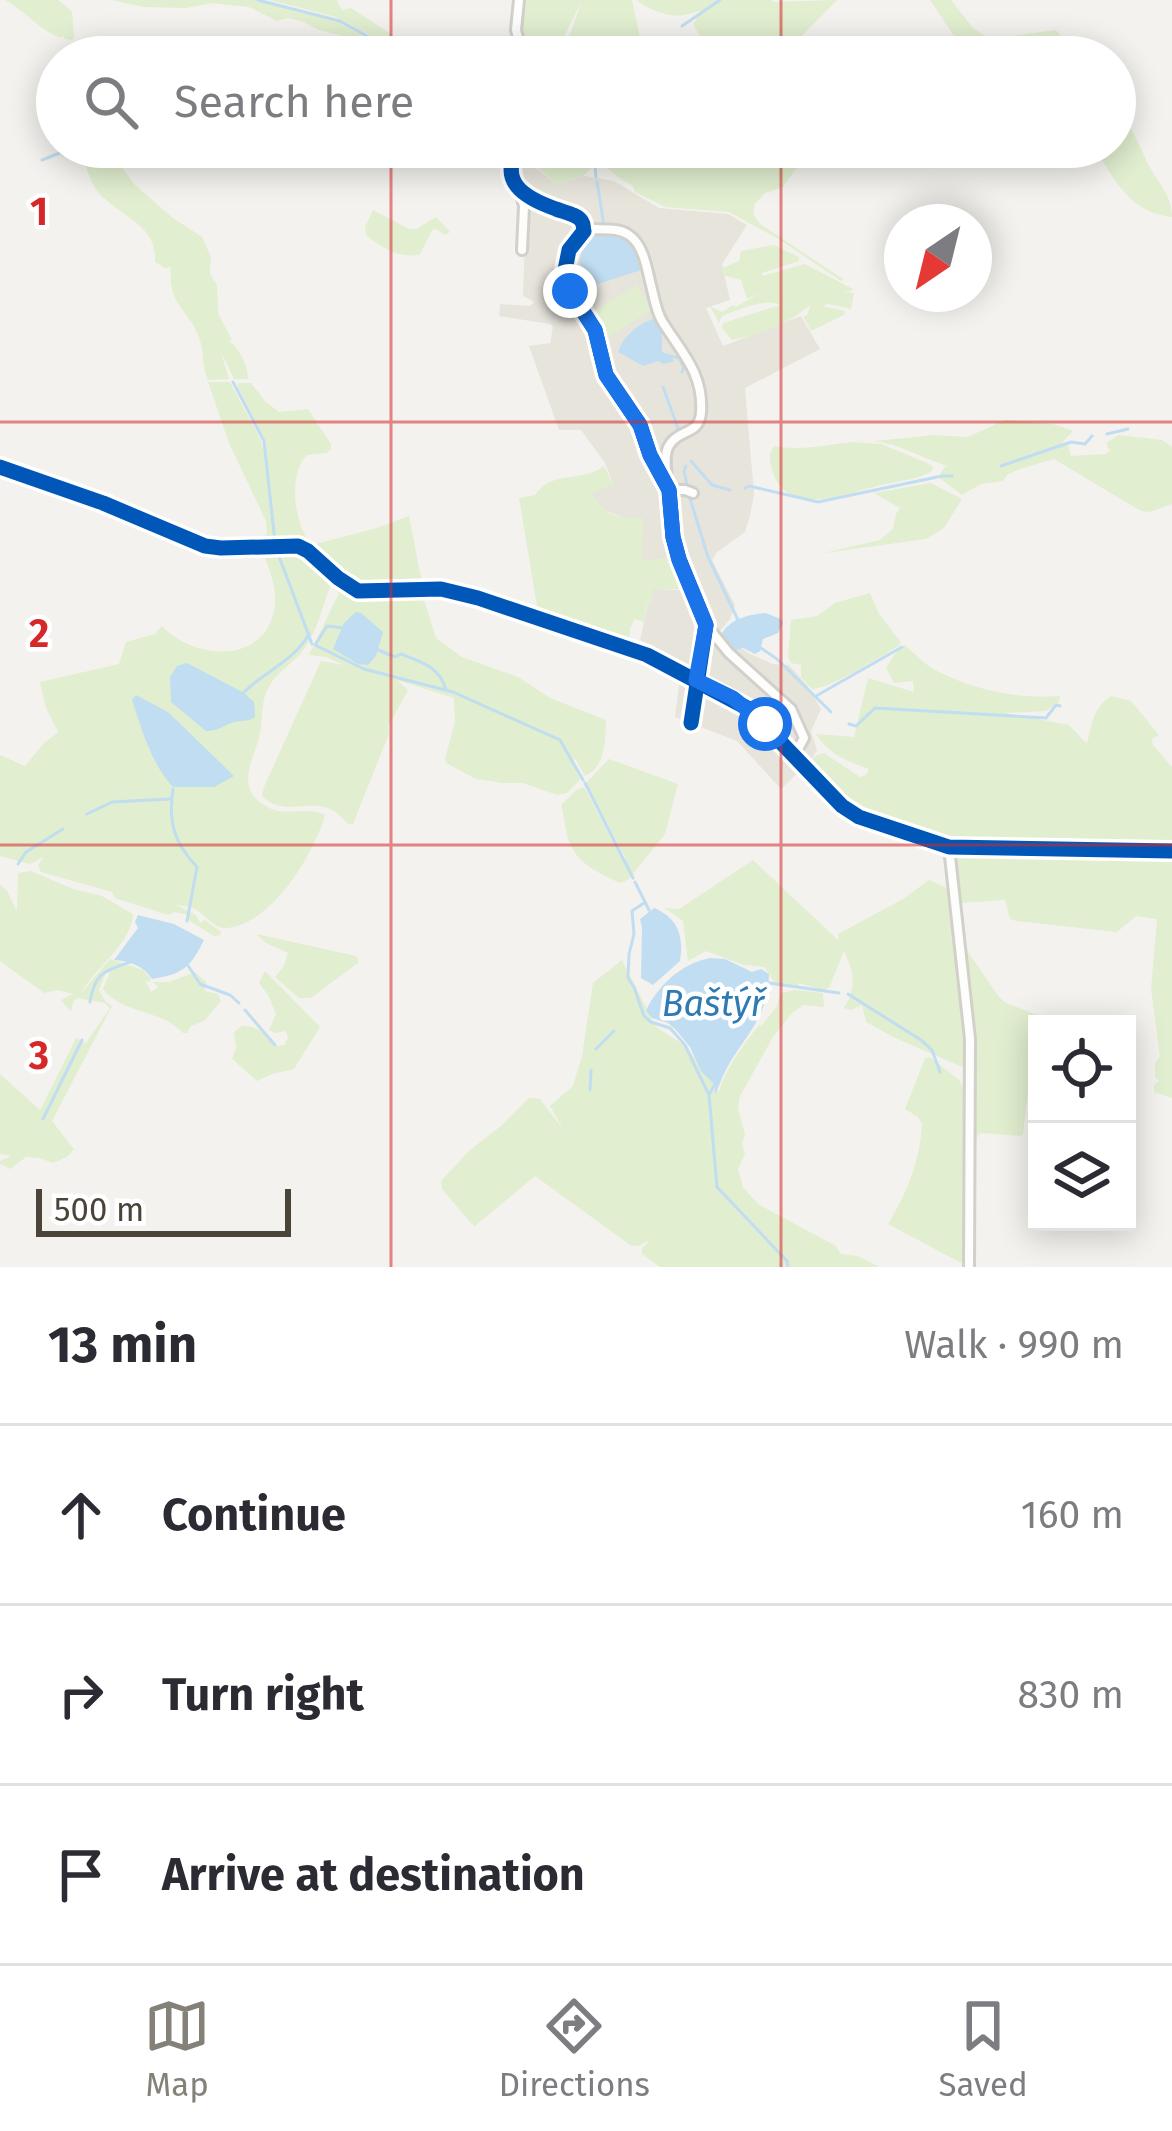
<!DOCTYPE html>
<meta charset="utf-8">
<style>
:root{--surface:#fff;--page:#f7f7f7;--text:#2b2b33;--muted:#7c7c81;--line:#e1e1e2;--accent:#868178}
body{margin:0;font-family:"Fira Sans",sans-serif;background:var(--page);color:var(--text)}
.controls{position:absolute;right:36px;bottom:36px;display:grid;overflow:hidden;border-radius:0px;box-shadow:0 6px 30px #0003}
.controls button{width:108px;height:108px;display:grid;place-items:center;padding:0;border:0;border-bottom:3px solid var(--line);background:var(--surface);color:var(--text);font:60px sans-serif}
.compass{position:absolute;left:884px;top:204px;width:108px;height:108px;border-radius:50%;background:var(--surface);box-shadow:0 6px 30px #0003;rotate:215deg}
.scale{position:absolute;left:36px;bottom:30px;width:255px;box-sizing:border-box;padding-left:12px;border:6px solid #4b4439;border-top:0;font-size:33px;line-height:42px;white-space:nowrap;color:#4b4439;-webkit-text-stroke:9px #fff;paint-order:stroke}
.stop{position:absolute;width:36px;height:36px;margin:-27px;border:9px solid #1a73e8;border-radius:50%;background:#fff}
.stop.end{background:#1a73e8;border-color:#fff;box-shadow:0 3px 12px #0008}
.list{margin:0;padding:0;list-style:none}
h2{display:flex;justify-content:space-between;align-items:center;height:156px;margin:0;padding:0 48px;font-size:51px}
h2 small{font-size:39px;font-weight:400;color:var(--muted)}
.list li{display:grid;grid-template-columns:78px 1fr auto;gap:36px;align-items:center;box-sizing:border-box;height:180px;padding:0 48px;border-top:3px solid var(--line)}
.list b{display:block;font-size:45px;white-space:nowrap}
.list em{font-size:39px;font-style:normal;color:var(--muted)}
.icon{flex:none;width:66px;height:66px;fill:none;stroke:currentColor;stroke-width:2;stroke-linecap:round;stroke-linejoin:round}
.map{position:relative;flex:none;width:1172px;height:1267px;overflow:hidden}
.search{position:absolute;background:var(--surface);box-shadow:0 6px 30px #0003;left:36px;right:36px;top:36px;height:132px;display:flex;align-items:center;gap:30px;box-sizing:border-box;padding:0 42px;border-radius:66px;color:var(--muted);font-size:45px}
.sheet{height:696px;background:var(--surface)}
nav{display:flex;justify-content:space-around;align-items:center;box-sizing:border-box;height:168px;border-top:3px solid var(--line);background:var(--surface);font-size:33px;color:var(--muted)}
nav a{display:grid;justify-items:center;gap:6px}
nav .on{color:var(--accent)}
.map>svg:first-child{display:block}
.residential{fill:#e7e4dc}
.green{fill:#e1eecf}
.water{fill:#c0ddf1}
.lines{fill:none;stroke-linecap:round;stroke-linejoin:round}
.stream{stroke:#c0ddf1;stroke-width:3}
.minor-casing{stroke:#d2d0cb;stroke-width:14}
.minor{stroke:#fdfdfc;stroke-width:8}
.cycleway-casing{stroke:#fff;stroke-width:22}
.cycleway{stroke:#0057b8;stroke-width:15}
.route{stroke:#1a73e8;stroke-width:15}
.grid{fill:none;stroke:#d62828;stroke-width:3;stroke-opacity:0.55}
.labels{text-anchor:middle;dominant-baseline:central;stroke-width:9;stroke-linejoin:round;paint-order:stroke}
.water-label{font-size:36px;font-style:italic;fill:#2e7ab2;stroke:#fff}
.grid-label{font-size:39px;text-anchor:middle;font-weight:bold;fill:#d62828;stroke:#fff;stroke-width:9;stroke-linejoin:round;paint-order:stroke}
</style>
<div class="map">
<svg width="1172" height="1267" viewBox="0 0 1172 1267">
<rect width="100%" height="100%" fill="#f4f2ee"/>
<path class="residential" d="M521,157L558,185L584,176L614,181L659,208L728,214L747,225L722,264L730,300L706,308L723,346L801,316L820,349L745,388L754,494L750,516L745,532L716,553L712,560L735,605L730,619L718,633L750,654L773,664L789,665L807,685L821,709L811,731L817,750L811,760L781,789L737,741L675,717L679,685L673,673L644,650L646,643L640,640L648,603H651L653,589L680,590L674,559L642,561L624,518L604,510L590,494L613,484L605,463L581,430H559L529,346L550,343L553,327L550,324L499,316L500,304L530,306L534,302L523,296L526,208L516,180Z"/>
<path class="green" d="M5,0H58L72,11L74,37L72,40L65,39L62,35L61,38C40,31 24,10 5,0Z
M112,0H257L332,18L373,41L376,45L373,52L354,39L319,30L301,21L288,18L277,21L249,7L212,3L186,8L144,7Z
M269,0H337L342,10L351,8L426,57H411L336,17Z
M522,0H632L641,43L619,57H565V50L581,2L561,43V57H536L524,52L519,29Z
M637,0H772L773,2L837,0L781,57H757L745,51L737,53V57H680L702,45L701,38L693,24L702,11C696,11 690,14 683,15C669,18 645,8 637,0Z
M930,0H951L973,28L989,39L1056,30L1079,57H968Z
M1115,103C1129,122 1138,142 1148,164C1158,183 1172,195 1172,217C1128,212 1116,180 1093,147H1115Z
M62,147H107L134,184L173,218L202,237L211,257L210,274L217,285L218,313L232,340L229,341C239,347 249,368 248,379H234L221,352L229,379L208,380C202,367 204,354 200,340C190,309 167,307 171,267L165,268L155,262C157,225 124,219 101,195C92,186 87,172 84,159L71,155L61,157Z
M527,147H591L593,167L583,176L558,185L524,156L523,151Z
M598,147H783L781,153L785,148L819,149L821,151L795,170L783,187L765,193L755,204L753,214L760,224L843,279L841,281L782,241L729,212L665,207L635,192L633,186C616,177 601,167 598,147Z
M373,210L409,229H416L436,217L450,232L445,235L436,229L432,230L420,254C401,260 381,247 366,235L365,227Z
M774,245L799,257V261L762,273V276L805,264L853,289L851,291H842L854,293L851,309L828,304L822,306L845,311L844,315L811,331L803,316L807,315L811,304C789,324 761,334 732,340L722,328L723,323L780,305C764,298 739,310 722,316L719,323L710,306L722,312L733,305L736,307L760,293L747,299L741,280L723,275L722,268L739,261L741,251Z
M637,285L652,310L608,337L593,312Z
M208,382H230L261,440L264,452L267,444L238,388V383H251L265,401L279,412L308,409L331,444V449L327,453L307,455C288,474 294,521 309,542L306,545L280,540L261,543L267,533L266,521L229,443Z
M1005,420L1053,424L1073,431L1060,445L1068,444L1071,456L1106,454L1111,449H1108L1107,443L1118,435L1162,440L1172,447V504L1150,512L1141,511L1054,459L1023,468L1008,474L1003,481L981,484L962,495L938,477L946,466L894,445L875,441L934,435L968,437Z
M853,442L881,444L927,463L933,467L932,471C917,480 903,480 886,484C852,491 790,520 773,473C769,461 768,456 774,446C801,451 826,445 853,442Z
M604,466L613,484L591,494C607,517 617,518 643,518L642,560L673,558L680,589H653L651,604H647L644,622L635,619L630,628L629,645L538,612L519,498L535,495C551,470 582,483 604,466Z
M931,483L962,499L944,528L926,539L824,553L880,540L893,529L896,514L900,508L874,493Z
M409,516L422,583L426,588H364L340,575L308,546L377,528Z
M262,549C298,549 309,551 333,579C324,601 318,630 304,649C295,662 280,670 271,683C259,701 264,718 259,738C252,763 236,787 264,805C284,819 306,805 325,815C314,854 272,924 227,928C214,929 206,915 195,909C188,906 183,906 176,905L196,915L200,923L205,920L221,932L220,935L214,936L190,921L188,915L174,912L168,915L115,898L112,892L41,872L38,866L43,857L30,864L0,856V755L25,766L43,744L58,732L46,708L40,682L119,664L126,642L155,634L162,626C196,662 268,664 275,605C277,586 268,567 262,549Z
M339,585C375,602 385,590 422,593L436,638L462,657L518,677L550,698L606,720C605,742 606,766 585,776L576,760L571,759L580,780L567,793L557,795L523,783H503L476,779L446,763L445,759L455,721L454,698L397,680L408,690L388,727L389,734L353,824H348C318,786 289,823 262,796L264,787L321,661L344,665L326,657L309,655L339,593L336,589Z
M870,593L879,614L900,641V645C882,656 829,689 812,689L801,677V665L791,663L788,656L791,620L817,616L835,603Z
M905,645C914,653 924,664 935,670C971,689 1019,700 1060,696L1059,702L1046,711L1005,713L1069,725L1087,744C1092,724 1092,709 1111,696L1131,701L1159,735L1152,739L1153,745L1172,767V843L1150,848L963,840L955,844L848,807L809,767C812,757 815,755 824,753L860,777L866,775L869,769C847,761 829,755 816,734L854,737L868,678L914,692L913,681L894,683L886,668L895,654Z
M609,759L678,784L665,834L629,879L621,883C603,876 579,864 571,846C565,834 565,818 561,805L576,790L584,787L624,862L626,859L586,783Z
M953,851L1172,856V1098L1154,1092V1085L1159,1081L1155,1077V1062L1160,1057L1151,988L1157,919L1136,916L1117,932L1016,921L1010,919L1005,900L959,903Z
M753,860L839,941L838,934L903,899L929,880L949,889L967,1069L893,1037L866,1022L862,1005L851,1010L844,1008C857,986 854,973 844,951L829,988L823,990L798,983L799,988L776,986L765,967L744,965L706,951L688,961L683,921L665,908L679,909Z
M31,871L73,889L102,896L133,914C132,943 95,968 81,993L110,959L143,970L151,979L149,982L145,980L151,992L158,987L153,982H169L195,972L206,982L205,991L218,994L221,1001L204,1021L191,1026L187,1033H183C161,1009 122,1014 103,989L110,972H106L99,990L105,1001L112,1006L52,1121L74,1149L67,1157L53,1163L39,1158L26,1157L10,1169L0,1164V1161L11,1156L0,1154V1074L40,1110L76,1038L86,1043L110,1008L105,1003L77,998L73,1002L71,1012L61,1000L73,994L58,990L44,993L0,961V884L7,891L17,911L18,873Z
M256,934L356,956L359,962L311,998H299L275,977L284,966L288,953L266,943Z
M961,942L999,997L1006,1003L1037,1015V1085L1028,1092L1023,1134L1020,1136L981,1133L973,1141Z
M622,960L656,1027L687,1047L719,1092C725,1069 744,1044 759,1025L761,1026L776,1008L781,993L795,990L823,993L824,1007L803,1005L792,1013L773,1037L740,1096L738,1108L745,1135L742,1143L745,1154L738,1169L743,1187L758,1204L836,1246L841,1254L858,1256L879,1267H660L642,1254V1249L650,1240L638,1246L630,1245L535,1176L475,1226L470,1222L442,1189L441,1181L469,1151L502,1125L529,1098L540,1099L563,1129L550,1106L573,1086L582,1056L593,983Z
M265,971L320,1027L294,1069L272,1074L257,1081L232,1059L236,1048L234,1032L242,1026C258,1027 267,1032 276,1046L284,1045L288,1038L286,1031L275,1033L269,1030L276,1014L268,995L259,983Z
M930,1057L959,1080L963,1087L965,1259L961,1263L888,1224C907,1193 920,1161 922,1124L918,1117L905,1109L925,1058Z"/>
<path class="water" d="M604,231C633,237 635,240 644,269L598,284L580,264C580,248 587,233 604,231Z
M654,319L662,327V352L670,355L674,361L664,364L658,361L643,366L618,352C623,337 638,323 654,319Z
M356,612L361,613L383,632L376,656L368,665L358,664L333,649L344,623Z
M765,613L781,619L783,623L778,633L763,639L760,651L755,654L743,648L733,651L725,645L721,635C730,619 747,615 765,613Z
M187,663L244,693L254,702L255,717C248,722 242,720 234,722C223,726 218,731 206,731L171,702L170,677L177,666Z
M136,695L168,712L234,776L214,787H173C151,763 142,730 132,700Z
M654,908C678,918 684,936 680,961L653,985L641,978L642,928L640,919Z
M138,915L174,924L204,940C190,968 183,974 152,979C143,965 129,961 114,960L138,928L135,922Z
M710,958L725,959L752,972L761,969L769,974C768,1023 740,1038 722,1078C719,1084 718,1090 715,1095V1085L701,1071L690,1047L676,1030L668,1023L652,1018L646,1011C657,986 682,963 710,958Z"/>
<g class="lines">
<path class="stream" d="M258,0L340,21L405,57
M682,26L720,0
M684,38L716,47
M618,57L642,44
M593,147L596,177
M42,160L75,147
M597,182L604,226
M670,356L679,358L684,367L682,372
M233,382L264,441L275,542
M663,387L680,434
M1107,434L1128,429
M691,461L712,485L730,490
M686,466L684,471L687,485
M1001,466L1071,442L1085,444L1092,436
M745,488L749,486L818,502L942,476H952
M689,495L708,557L738,620
M277,551L312,644
M343,628L327,626L315,645L364,669L453,692L560,740L583,780
M758,646L777,659L831,712
M376,649L395,657L401,654C422,662 440,667 446,690
M243,693C265,671 294,661 309,634
M816,696L902,647
M849,724L856,726L875,708L1046,718L1056,705L1060,706
M585,783L633,878
M173,789C168,822 174,843 197,867L187,921
M87,814L112,802L170,799
M18,864L26,852L63,829
M635,882L649,910
M644,903L632,911L634,934L629,954L628,978L634,987L644,1016L651,1022L670,1028L685,1045L708,1093
M187,964L200,984L230,995L239,1003
M765,984L769,983L839,993
M848,994L921,1040L932,1050L940,1072
M90,1002C95,972 105,971 130,962
M245,1010L275,1045
M596,1049L614,1031
M715,1084L709,1095L717,1187L787,1261L788,1267
M590,1090L591,1070
M43,1119L82,1040"/>
<g class="minor-casing">
<path id="minor" d="M519,0L516,30L523,57
M519,147C497,182 525,198 556,209C563,212 578,214 582,222C584,225 583,228 584,231L569,250L565,270L570,291L595,330L606,375L640,425L650,455L669,490L673,537L679,559L706,625L691,723
M519,188L524,206L522,250
M584,228C599,231 616,226 629,235C644,245 647,270 651,285C654,297 656,311 662,321C681,352 704,373 701,413C699,435 680,429 670,444C662,454 667,477 669,490H685L693,493
M0,467L103,503L205,546L221,548L298,546L308,551L338,578L358,591L441,589L478,598L647,655L749,709L842,806L859,817L949,847L1172,851
M707,626L729,653L791,709L804,738L794,756
M949,847L970,1039L969,1267"/>
</g>
<use href="#minor" class="minor"/>
<g class="cycleway-casing">
<path id="cycleway" d="M519,147C497,182 525,198 556,209C563,212 578,214 582,222C584,225 583,228 584,231L569,250L565,270L570,291L595,330L606,375L640,425L650,455L669,490L673,537L679,559L706,625L691,723
M0,467L103,503L205,546L221,548L298,546L308,551L338,578L358,591L441,589L478,598L647,655L749,709L842,806L859,817L949,847L1172,851"/>
</g>
<use href="#cycleway" class="cycleway"/>
</g>
<g class="lines">
<path class="route" d="M570,291L595,330L606,375L640,425L650,455L669,490L673,537L679,560L706,625L696,680L733,698L765,724"/>
</g>
<path class="grid" d="M391,0V57M781,0V57M391,147V1267M781,147V1267M0,422H1172M0,845H1172"/>
<g class="labels">
<g class="water-label">
<text x="713" y="1004">Baštýř</text>
</g>
</g>
<g class="grid-label">
<text x="39" y="225">1</text>
<text x="39" y="647">2</text>
<text x="39" y="1069">3</text>
</g>
</svg>
<div class="controls">
<button><svg class="icon" aria-label="locate" viewBox="0 0 24 24"><circle cx="12" cy="12" r="6"/><path d="M12 2v4M12 18v4M2 12h4M18 12h4"/></svg></button>
<button><svg class="icon" aria-label="layers" viewBox="0 0 24 24"><path d="M12 4l9 5-9 5-9-5zM3 14l9 5 9-5"/></svg></button>
</div>
<svg class="compass" viewBox="-18 -18 36 36"><path d="M0-13l5 13h-10z" fill="#e53935"/><path d="M0 13l5-13h-10z" fill="#7c7c81"/></svg>
<div class="scale">500 m</div>
<div class="stop" style="left:765px;top:724px"></div>
<div class="stop end" style="left:570px;top:291px"></div>
<div class="search"><svg class="icon" aria-label="search" viewBox="0 0 24 24"><circle cx="10" cy="10" r="6"/><path d="M15 15l6 6"/></svg>Search here</div>
</div>
<section class="sheet">
<h2>13 min<small>Walk · 990 m</small></h2>
<ul class="list">
<li><svg class="icon" aria-label="ahead" viewBox="0 0 24 24"><path d="M12 20V5M6 11l6-6 6 6"/></svg><div><b>Continue</b></div><em>160 m</em></li>
<li><svg class="icon" aria-label="right" viewBox="0 0 24 24"><path d="M7 20v-9h11M14 6l5 5-5 5"/></svg><div><b>Turn right</b></div><em>830 m</em></li>
<li><svg class="icon" aria-label="arrive" viewBox="0 0 24 24"><path d="M6 21V4h12l-3 4 3 4H6"/></svg><div><b>Arrive at destination</b></div></li>
</ul>
</section>
<nav>
<a class="on"><svg class="icon" aria-label="map" viewBox="0 0 24 24"><path d="M3 6l6-2 6 2 6-2v14l-6 2-6-2-6 2zM9 4v14M15 6v14"/></svg>Map</a>
<a><svg class="icon" aria-label="directions" viewBox="0 0 24 24"><path d="M12 3l9 9-9 9-9-9zM9 14v-3h6M13 9l2 2-2 2"/></svg>Directions</a>
<a><svg class="icon" aria-label="saved" viewBox="0 0 24 24"><path d="M7 4h10v16l-5-4-5 4z"/></svg>Saved</a>
</nav>
